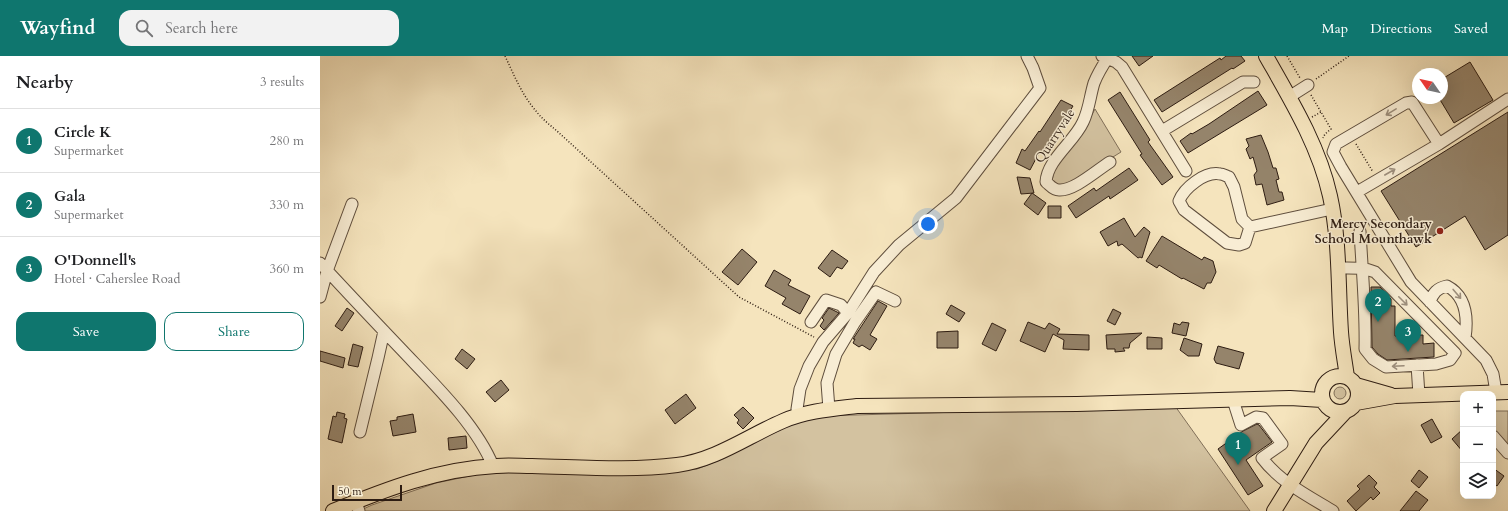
<!DOCTYPE html>
<meta charset="utf-8">
<style>
:root{--surface:#fff;--page:#f2f2f2;--text:#202124;--muted:#757577;--line:#e0e0e0;--accent:#0f766e}
body{margin:0;font-family:Cardo,serif;background:var(--page);color:var(--text)}
.controls{position:absolute;right:12px;bottom:12px;display:grid;overflow:hidden;border-radius:8px;box-shadow:0 4px 16px #0002}
.controls button{width:36px;height:36px;display:grid;place-items:center;padding:0;border:0;border-bottom:1px solid var(--line);background:var(--surface);color:var(--text);font:20px sans-serif}
.compass{position:absolute;left:1092px;top:12px;width:36px;height:36px;border-radius:50%;background:var(--surface);box-shadow:0 4px 16px #0002;rotate:304deg}
.scale{position:absolute;left:12px;bottom:10px;width:70px;box-sizing:border-box;padding-left:4px;border:2px solid #2d1c12;border-top:0;font-size:11px;line-height:14px;white-space:nowrap;color:#2d1c12;-webkit-text-stroke:3px #f8edd4;paint-order:stroke}
.you{position:absolute;left:608px;top:168px;width:14px;height:14px;margin:-10px;border:3px solid #fff;border-radius:50%;background:#1a73e8;box-shadow:0 0 0 6px #1a73e833}
.badge{display:grid;place-items:center;width:26px;height:26px;border-radius:50%;background:var(--accent);color:#fff;font-size:13px;font-weight:700}
.pin{position:absolute;translate:-50% -33px;filter:drop-shadow(0 1px 2px #0008)}
.pin::after{content:'';position:absolute;top:21px;width:14px;height:12px;background:inherit;clip-path:polygon(0 0,100% 0,50% 100%)}
.list{margin:0;padding:0;list-style:none}
h2{display:flex;justify-content:space-between;align-items:center;height:52px;margin:0;padding:0 16px;font-size:17px}
h2 small{font-size:13px;font-weight:400;color:var(--muted)}
.list li{display:grid;grid-template-columns:26px 1fr auto;gap:12px;align-items:center;box-sizing:border-box;height:64px;padding:0 16px;border-top:1px solid var(--line)}
.list b{display:block;font-size:15px;white-space:nowrap}
.list p{margin:0;font-size:13px;white-space:nowrap;color:var(--muted)}
.list em{font-size:13px;font-style:normal;color:var(--muted)}
.actions{display:flex;gap:8px;padding:12px 16px}
.actions a{flex:1;padding:9px 0;border:1px solid var(--accent);border-radius:12px;text-align:center;font-size:14px;color:var(--accent)}
.actions .main{background:var(--accent);color:#fff}
.icon{flex:none;width:22px;height:22px;fill:none;stroke:currentColor;stroke-width:2;stroke-linecap:round;stroke-linejoin:round}
.map{position:relative;flex:none;width:1188px;height:455px;overflow:hidden}
header{display:flex;align-items:center;gap:24px;box-sizing:border-box;height:56px;padding:0 20px;background:var(--accent);color:#fff}
header strong{font-size:19px}
nav{display:flex;gap:22px;margin-inline-start:auto;font-size:14px}
.search{width:280px;height:36px;background:var(--page);display:flex;align-items:center;gap:10px;box-sizing:border-box;padding:0 14px;border-radius:12px;color:var(--muted);font-size:15px}
main{display:flex}
aside{flex:1;background:var(--surface)}
.map>svg:first-child{display:block}
.green{fill:#d3c2a0;stroke:#806f59}
.building{fill:#95846b;stroke:#2d1c12}
.lines{fill:none;stroke-linecap:round;stroke-linejoin:round}
.minor-casing{stroke:#5f4e3d;stroke-width:13}
.major-casing{stroke:#2d1c12;stroke-width:16}
.path{stroke:#2d1c12;stroke-width:1.5;stroke-dasharray:1 2;stroke-linecap:butt}
.minor{stroke:#f8edd4;stroke-width:11}
.major{stroke:#f5e4bd;stroke-width:14}
.oneway{stroke:#9d8f7d}
.poi-dot{fill:#8f2418;stroke:#f8edd4;stroke-width:1.5}
.labels{text-anchor:middle;dominant-baseline:central;stroke-width:3;stroke-linejoin:round;paint-order:stroke}
.street-label{font-size:13px;fill:#2d1c12;stroke:#f8edd4}
.poi-label{font-size:13px;font-weight:bold;fill:#2d1c12;stroke:#f8edd4;text-anchor:end}
</style>
<header>
<strong>Wayfind</strong>
<div class="search"><svg class="icon" aria-label="search" viewBox="0 0 24 24"><circle cx="10" cy="10" r="6"/><path d="M15 15l6 6"/></svg>Search here</div>
<nav><a>Map</a><a>Directions</a><a>Saved</a></nav>
</header>
<main>
<aside>
<h2>Nearby<small>3 results</small></h2>
<ul class="list">
<li><span class="badge">1</span><div><b>Circle K</b><p>Supermarket</p></div><em>280 m</em></li>
<li><span class="badge">2</span><div><b>Gala</b><p>Supermarket</p></div><em>330 m</em></li>
<li><span class="badge">3</span><div><b>O'Donnell's</b><p>Hotel · Caherslee Road</p></div><em>360 m</em></li>
</ul>
<div class="actions"><a class="main">Save</a><a>Share</a></div>
</aside>
<div class="map">
<svg width="1188" height="455" viewBox="0 0 1188 455">
<rect width="100%" height="100%" fill="#f5e4bd"/>
<filter id="stains"><feTurbulence type="fractalNoise" baseFrequency=".005" numOctaves="4"/><feColorMatrix values="0 0 0 0 .2 0 0 0 0 .09 0 0 0 0 .02 0 0 0 .5 -.17"/></filter>
<radialGradient id="worn" r=".72"><stop offset=".6" stop-color="#630" stop-opacity="0"/><stop offset="1" stop-color="#630" stop-opacity=".3"/></radialGradient>
<path class="green" d="M775,53L801,96L748,129L741,131L732,125L735,111L759,83Z
M1014 337a6 6 0 1 1 12 0a6 6 0 1 1-12 0Z
M855,350L930,455H39L52,449L116,427L164,417L377,413L400,404L461,369L499,360Z
M1173,355H1188V389L1173,372Z"/>
<path class="building" d="M812,0H833L819,10Z
M906,0H921L925,5L913,13L912,12L842,56L834,44L900,2L901,4Z
M1150,6L1173,44L1134,67L1119,42H1122V23Z
M938,35L947,49L868,97L860,85L871,77L872,78L889,68Z
M800,36L830,84L828,86L853,121L842,129L820,99L822,98L788,44Z
M741,44L753,50L734,81L733,80L720,98L719,97L710,114L696,107L702,93L705,95L719,75L720,76Z
M1188,56V179L1165,194L1145,160L1096,191L1061,135Z
M941,79L948,96L953,112H956L959,123L956,124L959,136H962L964,144L947,149L942,128L936,129L934,119L937,115L933,101L930,103L926,93L929,90L926,83Z
M809,112L818,124L790,143L789,140L756,162L748,150L774,132L776,135Z
M697,121L710,122L714,137L701,138Z
M712,137L726,147L718,159L704,148Z
M728,150H741V162H728Z
M804,162L815,181L824,171L830,176L822,202L820,201L818,202L802,188L798,190L797,185L788,190L780,176Z
M842,180L882,204L884,201L893,205L896,216L891,227H887L884,233L863,222L862,223L839,209L837,212L826,205Z
M422,193L437,206L418,229L402,216Z
M512,194L528,205L522,213L517,211L510,221L498,212Z
M454,214L471,224L468,229L490,240L480,258L462,248L466,242L445,230Z
M1051,231H1060L1071,243V250H1075V280L1103,279V288L1114,287V301L1067,304L1058,298L1052,291Z
M558,245L567,250L550,279L557,283L550,294L542,289L539,291L533,287L535,283H533Z
M631,249L645,257L639,266L626,258Z
M27,252L34,257L22,275L15,270Z
M509,252L519,257L504,274L500,270L504,264L502,262Z
M793,253L801,257L795,269L787,265Z
M708,266L725,273L729,267L740,273L737,278L769,279V294L743,293L744,284L733,278L725,296L700,285Z
M862,266L869,267L866,280L852,277L854,267L860,269Z
M672,267L686,274L676,295L662,288Z
M638,275V292H617V276Z
M822,277L810,287L809,292H803L805,295L795,296V293H787L786,279Z
M827,281L842,282V293H827Z
M864,282L882,288L879,300H868L860,294Z
M33,288L43,291L38,311L28,309Z
M898,290L924,297L919,313L896,307L894,303Z
M142,293L155,303L147,313L135,303Z
M0,295L25,302L23,312L0,305Z
M181,324L189,334L175,346L166,336Z
M366,338L376,352L355,368L345,354Z
M423,351L434,362L423,373L417,367L419,364L414,359Z
M17,356L25,358L24,362L27,363L22,387L8,383L13,360L16,361Z
M93,358L96,376L73,380L70,365L77,364V361Z
M1112,363L1122,381L1111,387L1101,369Z
M937,368L939,369L952,386L926,404L943,430L928,439L898,393L923,375Z
M1143,373V396L1132,383Z
M146,380L147,392L129,394L128,382Z
M1173,412L1184,420L1177,430L1173,427Z
M1099,414L1108,421L1099,432L1091,425Z
M1049,419L1057,427L1054,431L1060,437L1053,444L1051,441L1036,455L1027,445L1040,433L1037,430Z
M1096,435L1108,444L1099,455H1080Z"/>
<g class="lines">
<g class="minor-casing">
<path id="minor" d="M782,0L796,6L802,11L866,115
M789,0C783,9 778,17 774,27C770,40 769,54 763,66C754,86 727,104 726,126C730,129 733,134 739,134C754,135 777,114 790,106
M969,41L988,29
M842,75L923,26H934
M1119,88L1188,43
M1037,136L1119,88L1092,46L1086,47L1016,88L1013,96L1021,111L1091,226L1166,304L1173,318L1176,336
M930,171L922,163L914,131L909,121C906,120 903,118 900,118C885,115 864,132 859,145L864,154L907,187L919,189L925,187L930,171L1012,153
M0,207C27,236 54,265 81,293C113,327 156,368 173,410
M1018,212C1031,212 1043,211 1055,216L1135,297L1130,304L1116,308L1066,311L1053,303L1045,293C1046,254 1042,214 1040,175
M0,241L7,215L32,148
M1110,246C1113,237 1117,232 1127,230C1146,240 1148,262 1145,282
M491,266L506,244L521,249L528,257
M1097,309L1099,339
M913,344L921,369L936,361L943,362L962,388L942,402C960,426 988,440 1013,455
M509,353L507,327L516,298L535,266L556,236L575,245
M478,360L477,353L480,333L489,310L503,286L528,257L554,216L579,189L636,142L720,32L713,12L707,0
M40,376L58,302L64,275
M1173,380L1188,397
M36,446L39,455"/>
</g>
<g class="major-casing">
<path id="major" d="M946,0C971,44 999,90 1010,140C1020,185 1018,231 1021,276C1022,291 1025,306 1027,321
M1002 338a18 18 0 1 1 36 0a18 18 0 1 1-36 0Z
M1036,329L1071,339
M1036,347L1075,340L1188,336
M13,455C66,433 118,413 176,410C188,409 200,410 212,410C260,411 310,415 357,409C396,404 428,380 463,365C486,355 512,353 537,350L757,348L970,342L1002,344
M954,455L996,387L1025,356"/>
</g>
<path class="path" d="M185,0C194,19 202,39 216,55C222,63 230,69 237,75L419,241L494,281
M967,0L980,22
M996,23L1029,0
M991,39L1011,73L1005,78L1003,82
M992,61L1001,56
M1036,88L1053,116"/>
<use href="#minor" class="minor"/>
<use href="#major" class="major"/>
</g>
<defs><path id="oneway-shaft" d="M-6 0H5M1.5-3L5.5 0L1.5 3" fill="none" stroke-width="1.6" stroke-linecap="round" stroke-linejoin="round"/></defs>
<g class="oneway">
<use href="#oneway-shaft" transform="translate(1071 56) rotate(149)"/>
<use href="#oneway-shaft" transform="translate(1070 116) rotate(-30)"/>
<use href="#oneway-shaft" transform="translate(1137 238) rotate(50)"/>
<use href="#oneway-shaft" transform="translate(1083 245) rotate(45)"/>
<use href="#oneway-shaft" transform="translate(1078 310) rotate(177)"/>
</g>
<circle class="poi-dot" cx="1120" cy="175" r="4"/>
<g class="labels">
<g class="street-label">
<text transform="translate(735 80) rotate(-57)">Quarryvale</text>
</g>
<g class="poi-label">
<text x="1112" y="168">Mercy Secondary<tspan x="1112" dy="15">School Mounthawk</tspan></text>
</g>
</g>
<rect width="100%" height="100%" filter="url(#stains)"/>
<rect width="100%" height="100%" fill="url(#worn)"/>
</svg>
<div class="controls">
<button>+</button>
<button>−</button>
<button><svg class="icon" aria-label="layers" viewBox="0 0 24 24"><path d="M12 4l9 5-9 5-9-5zM3 14l9 5 9-5"/></svg></button>
</div>
<svg class="compass" viewBox="-18 -18 36 36"><path d="M0-13l5 13h-10z" fill="#e53935"/><path d="M0 13l5-13h-10z" fill="#757577"/></svg>
<div class="scale">50 m</div>
<div class="you"></div>
<div class="pin badge" style="left:918px;top:409px">1</div>
<div class="pin badge" style="left:1058px;top:266px">2</div>
<div class="pin badge" style="left:1088px;top:296px">3</div>
</div>
</main>
